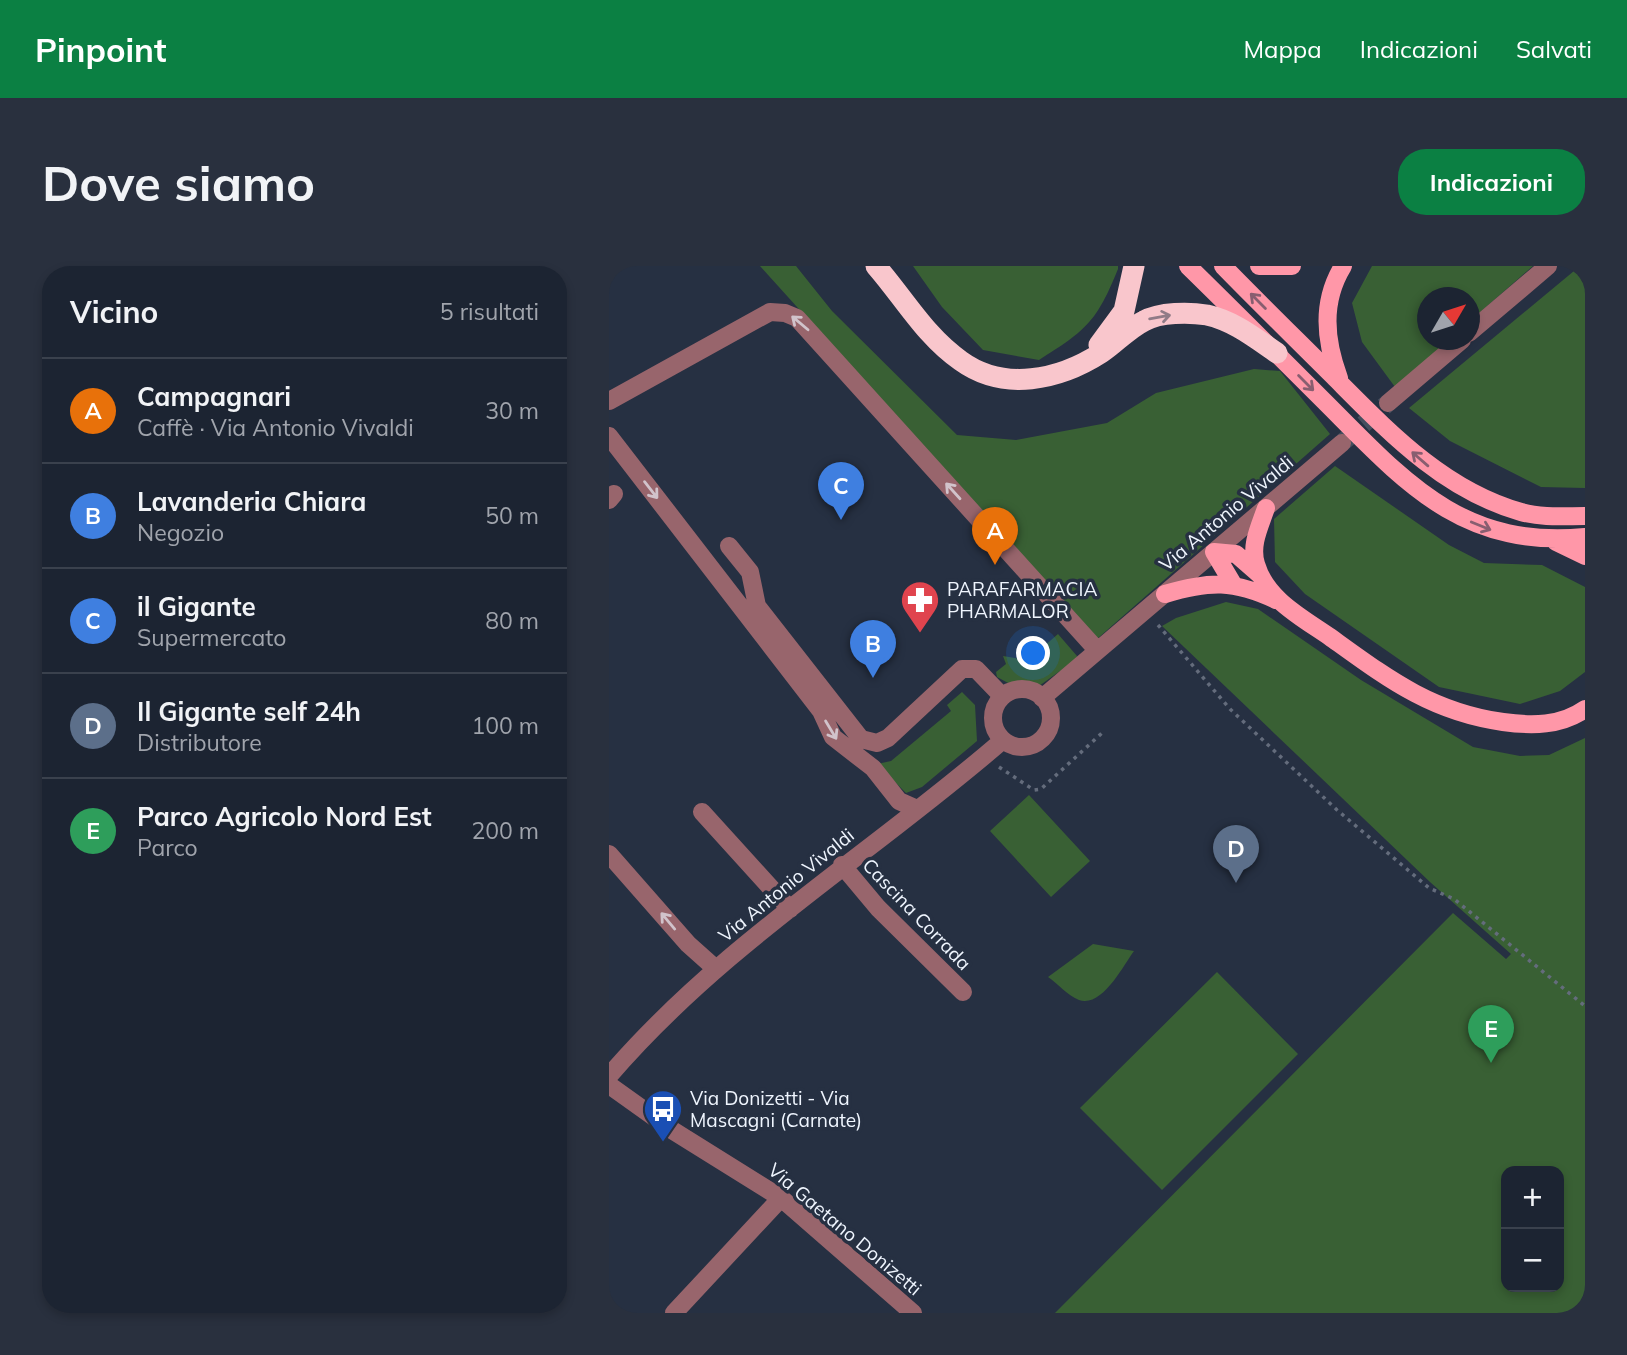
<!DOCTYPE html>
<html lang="it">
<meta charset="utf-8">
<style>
:root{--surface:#1c2432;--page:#29303e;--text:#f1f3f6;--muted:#a0a4ac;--line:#3a414d;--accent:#0b8043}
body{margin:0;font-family:Mulish,sans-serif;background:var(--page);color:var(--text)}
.controls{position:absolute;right:21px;bottom:21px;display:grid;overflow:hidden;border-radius:14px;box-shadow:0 4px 10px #0003}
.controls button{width:63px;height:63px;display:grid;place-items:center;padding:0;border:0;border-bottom:2px solid var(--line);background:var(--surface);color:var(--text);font:35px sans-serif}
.compass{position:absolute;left:808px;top:21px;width:63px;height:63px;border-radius:50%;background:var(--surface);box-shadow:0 4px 10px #0003;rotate:51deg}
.you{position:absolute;left:425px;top:388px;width:24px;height:24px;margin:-18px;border:5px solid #fff;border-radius:50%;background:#1a73e8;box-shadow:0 0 0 10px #1a73e833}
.badge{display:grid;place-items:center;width:46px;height:46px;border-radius:50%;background:var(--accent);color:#fff;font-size:23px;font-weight:700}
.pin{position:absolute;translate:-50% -58px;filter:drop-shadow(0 2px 4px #0008)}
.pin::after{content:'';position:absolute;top:37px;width:24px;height:21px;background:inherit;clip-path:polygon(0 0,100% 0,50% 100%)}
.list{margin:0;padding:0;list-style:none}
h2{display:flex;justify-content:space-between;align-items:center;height:91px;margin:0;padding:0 28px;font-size:30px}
h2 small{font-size:23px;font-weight:400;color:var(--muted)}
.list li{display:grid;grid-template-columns:46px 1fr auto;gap:21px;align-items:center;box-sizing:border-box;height:105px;padding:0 28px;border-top:2px solid var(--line)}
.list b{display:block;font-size:26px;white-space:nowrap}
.list p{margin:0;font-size:23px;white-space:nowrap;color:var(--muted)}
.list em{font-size:23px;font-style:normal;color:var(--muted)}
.map{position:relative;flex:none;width:976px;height:1047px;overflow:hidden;border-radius:28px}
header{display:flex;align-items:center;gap:42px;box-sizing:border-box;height:98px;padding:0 35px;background:var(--accent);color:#fff}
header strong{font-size:33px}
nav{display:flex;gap:38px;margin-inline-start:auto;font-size:24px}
.intro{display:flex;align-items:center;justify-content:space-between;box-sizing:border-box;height:168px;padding:0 42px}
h1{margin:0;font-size:49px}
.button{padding:18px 32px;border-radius:28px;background:var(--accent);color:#fff;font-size:24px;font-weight:700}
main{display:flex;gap:42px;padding:0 42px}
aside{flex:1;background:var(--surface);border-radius:28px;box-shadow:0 4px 10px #0003}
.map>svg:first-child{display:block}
.green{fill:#396034;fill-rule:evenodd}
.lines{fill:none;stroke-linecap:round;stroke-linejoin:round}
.minor-tunnel{stroke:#444e5e;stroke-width:18;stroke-dasharray:18 9;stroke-linecap:butt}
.path{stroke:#646c7c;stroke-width:3.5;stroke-dasharray:3.5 5;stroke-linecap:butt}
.minor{stroke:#98656c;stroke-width:18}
.major{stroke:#ff97a8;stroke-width:18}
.highway{stroke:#f9c6cc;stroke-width:21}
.oneway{stroke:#885e70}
.oneway2{stroke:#907b87}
.oneway3{stroke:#d1c3cb}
.labels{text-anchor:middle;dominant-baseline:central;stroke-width:7;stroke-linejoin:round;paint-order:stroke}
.street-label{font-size:19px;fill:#eff5fe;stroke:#263042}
.poi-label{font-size:19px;fill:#eff5fe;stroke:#263042;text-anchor:start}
</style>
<header>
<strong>Pinpoint</strong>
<nav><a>Mappa</a><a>Indicazioni</a><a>Salvati</a></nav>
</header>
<div class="intro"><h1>Dove siamo</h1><a class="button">Indicazioni</a></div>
<main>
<aside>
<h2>Vicino<small>5 risultati</small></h2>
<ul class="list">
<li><span class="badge" style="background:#e8710a">A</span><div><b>Campagnari</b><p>Caffè · Via Antonio Vivaldi</p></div><em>30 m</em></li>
<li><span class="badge" style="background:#3f7fe0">B</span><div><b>Lavanderia Chiara</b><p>Negozio</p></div><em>50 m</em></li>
<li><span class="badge" style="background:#3f7fe0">C</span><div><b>il Gigante</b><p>Supermercato</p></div><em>80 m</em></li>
<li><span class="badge" style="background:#5c6f8a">D</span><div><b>Il Gigante self 24h</b><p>Distributore</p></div><em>100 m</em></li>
<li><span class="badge" style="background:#2e9e5b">E</span><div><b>Parco Agricolo Nord Est</b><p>Parco</p></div><em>200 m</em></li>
</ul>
</aside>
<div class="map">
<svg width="976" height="1047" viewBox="0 0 976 1047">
<rect width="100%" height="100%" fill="#263042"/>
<path class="green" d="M151,0H187L223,45L348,169L407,174L498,157L547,127L645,103L671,105L721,168L488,373Z
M304,0H509V3C488,55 478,64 430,94L374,84L333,41Z
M763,0H924L861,55L860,32H818V74H840L786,121L753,76L743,37Z
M971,0H976V222L932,221L841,175L800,142Z
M726,200L840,279L875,297L933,299L976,321V406L951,425L911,438L830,421L696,328L666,296L665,253Z
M617,336L649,343L752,414L864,481L911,490L940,489L976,472V1047H446L844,647L897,693L902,688L821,616L553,360L567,352ZM950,905V1021H897V905Z
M449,368L468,390L466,398L454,408L451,405L430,420L412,416L401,418L388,411L387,406L397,398L394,390L419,394Z
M353,426L366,439L368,475L313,521L297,527L268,498L282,495L342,445L338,439Z
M420,529L481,595L442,631L381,565Z
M484,678L525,685C514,700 493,742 470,734C459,730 448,717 439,711Z
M608,706L689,788L553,924L471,842Z"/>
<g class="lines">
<path class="minor-tunnel" d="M734,176L779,137"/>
<path class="path" d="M549,359L621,443L728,544L820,622L845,633L976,740
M390,501L425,524L432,523L493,467"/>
<path class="minor" d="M860,67L939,0
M0,135L161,46L176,47L188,52L488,384
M779,137L853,74
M0,170L212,445L224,471L264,502L290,535L308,543
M0,234L5,228
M120,280L141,306L148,340L252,473L268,477L279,472L353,403H367L393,430
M384 452a29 29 0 1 1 58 0a29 29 0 1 1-58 0Z
M433,432L733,177
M93,546L181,643
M0,588L79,678L107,703
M233,599L269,642L354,726
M0,810C113,678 264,587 394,474
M0,819L63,864L172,932L304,1047
M65,1047L172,932"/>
<path class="major" d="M579,0C625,45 670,90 715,135C795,215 852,283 976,271
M614,0C650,37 687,73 724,110C779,165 834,224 912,246C933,252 955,250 976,250
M650,0H683
M730,112C716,74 712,36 734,0
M657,242C651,260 641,279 647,298C657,333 692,351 721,371C778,412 822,446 894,456C923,460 952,460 976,443
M947,276L976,290
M624,318L605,286L627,288L651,309
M556,328C601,315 624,314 667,334"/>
<path class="highway" d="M267,0C295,32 316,70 352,95C395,126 450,114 492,87C507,77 519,63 535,55C551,46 580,46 598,49C625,55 646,72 668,87
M490,79L515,45L525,0"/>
</g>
<defs><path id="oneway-shaft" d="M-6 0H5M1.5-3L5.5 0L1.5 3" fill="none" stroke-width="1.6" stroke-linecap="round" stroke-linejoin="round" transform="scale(1.75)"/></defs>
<g class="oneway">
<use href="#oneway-shaft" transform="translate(649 35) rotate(-135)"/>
<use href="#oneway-shaft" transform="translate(697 117) rotate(45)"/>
<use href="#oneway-shaft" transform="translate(811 193) rotate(-139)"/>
<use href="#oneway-shaft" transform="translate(872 260) rotate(22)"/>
</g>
<use class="oneway2" href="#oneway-shaft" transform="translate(551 51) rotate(-10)"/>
<g class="oneway3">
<use href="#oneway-shaft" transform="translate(191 57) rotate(-140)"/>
<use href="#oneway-shaft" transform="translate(42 224) rotate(52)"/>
<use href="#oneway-shaft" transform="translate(344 225) rotate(-132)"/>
<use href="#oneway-shaft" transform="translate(222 464) rotate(59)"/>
<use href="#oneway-shaft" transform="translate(59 655) rotate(-130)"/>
</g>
<defs>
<g id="pharmacy-pin" transform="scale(2.0125)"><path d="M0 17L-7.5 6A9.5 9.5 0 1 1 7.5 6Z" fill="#e0444e" stroke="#263042"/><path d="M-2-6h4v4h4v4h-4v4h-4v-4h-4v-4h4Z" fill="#fff"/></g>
<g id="bus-pin" transform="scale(2.0125)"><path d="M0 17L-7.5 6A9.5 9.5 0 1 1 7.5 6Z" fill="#1a4fb4" stroke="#263042"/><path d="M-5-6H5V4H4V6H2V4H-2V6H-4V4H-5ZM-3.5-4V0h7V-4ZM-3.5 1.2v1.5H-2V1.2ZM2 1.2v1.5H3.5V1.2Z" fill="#fff"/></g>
</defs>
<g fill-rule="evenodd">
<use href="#pharmacy-pin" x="311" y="334"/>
<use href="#bus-pin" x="54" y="843"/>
</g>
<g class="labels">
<g class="street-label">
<text transform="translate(617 247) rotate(-40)">Via Antonio Vivaldi</text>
<text transform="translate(177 619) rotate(-39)">Via Antonio Vivaldi</text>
<text transform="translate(308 648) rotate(46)">Cascina Corrada</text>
<text transform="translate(236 963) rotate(40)">Via Gaetano Donizetti</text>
</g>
<g class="poi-label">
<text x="338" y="323">PARAFARMACIA<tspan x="338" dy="22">PHARMALOR</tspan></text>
<text x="81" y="832">Via Donizetti - Via<tspan x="81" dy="22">Mascagni (Carnate)</tspan></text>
</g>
</g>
</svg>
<div class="controls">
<button>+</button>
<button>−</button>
</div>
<svg class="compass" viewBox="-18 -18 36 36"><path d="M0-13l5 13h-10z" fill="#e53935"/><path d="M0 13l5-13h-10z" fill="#a0a4ac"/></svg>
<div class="you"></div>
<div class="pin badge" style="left:386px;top:299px;background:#e8710a">A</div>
<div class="pin badge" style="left:264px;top:412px;background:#3f7fe0">B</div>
<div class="pin badge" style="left:232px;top:254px;background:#3f7fe0">C</div>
<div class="pin badge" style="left:627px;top:617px;background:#5c6f8a">D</div>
<div class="pin badge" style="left:882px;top:797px;background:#2e9e5b">E</div>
</div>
</main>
